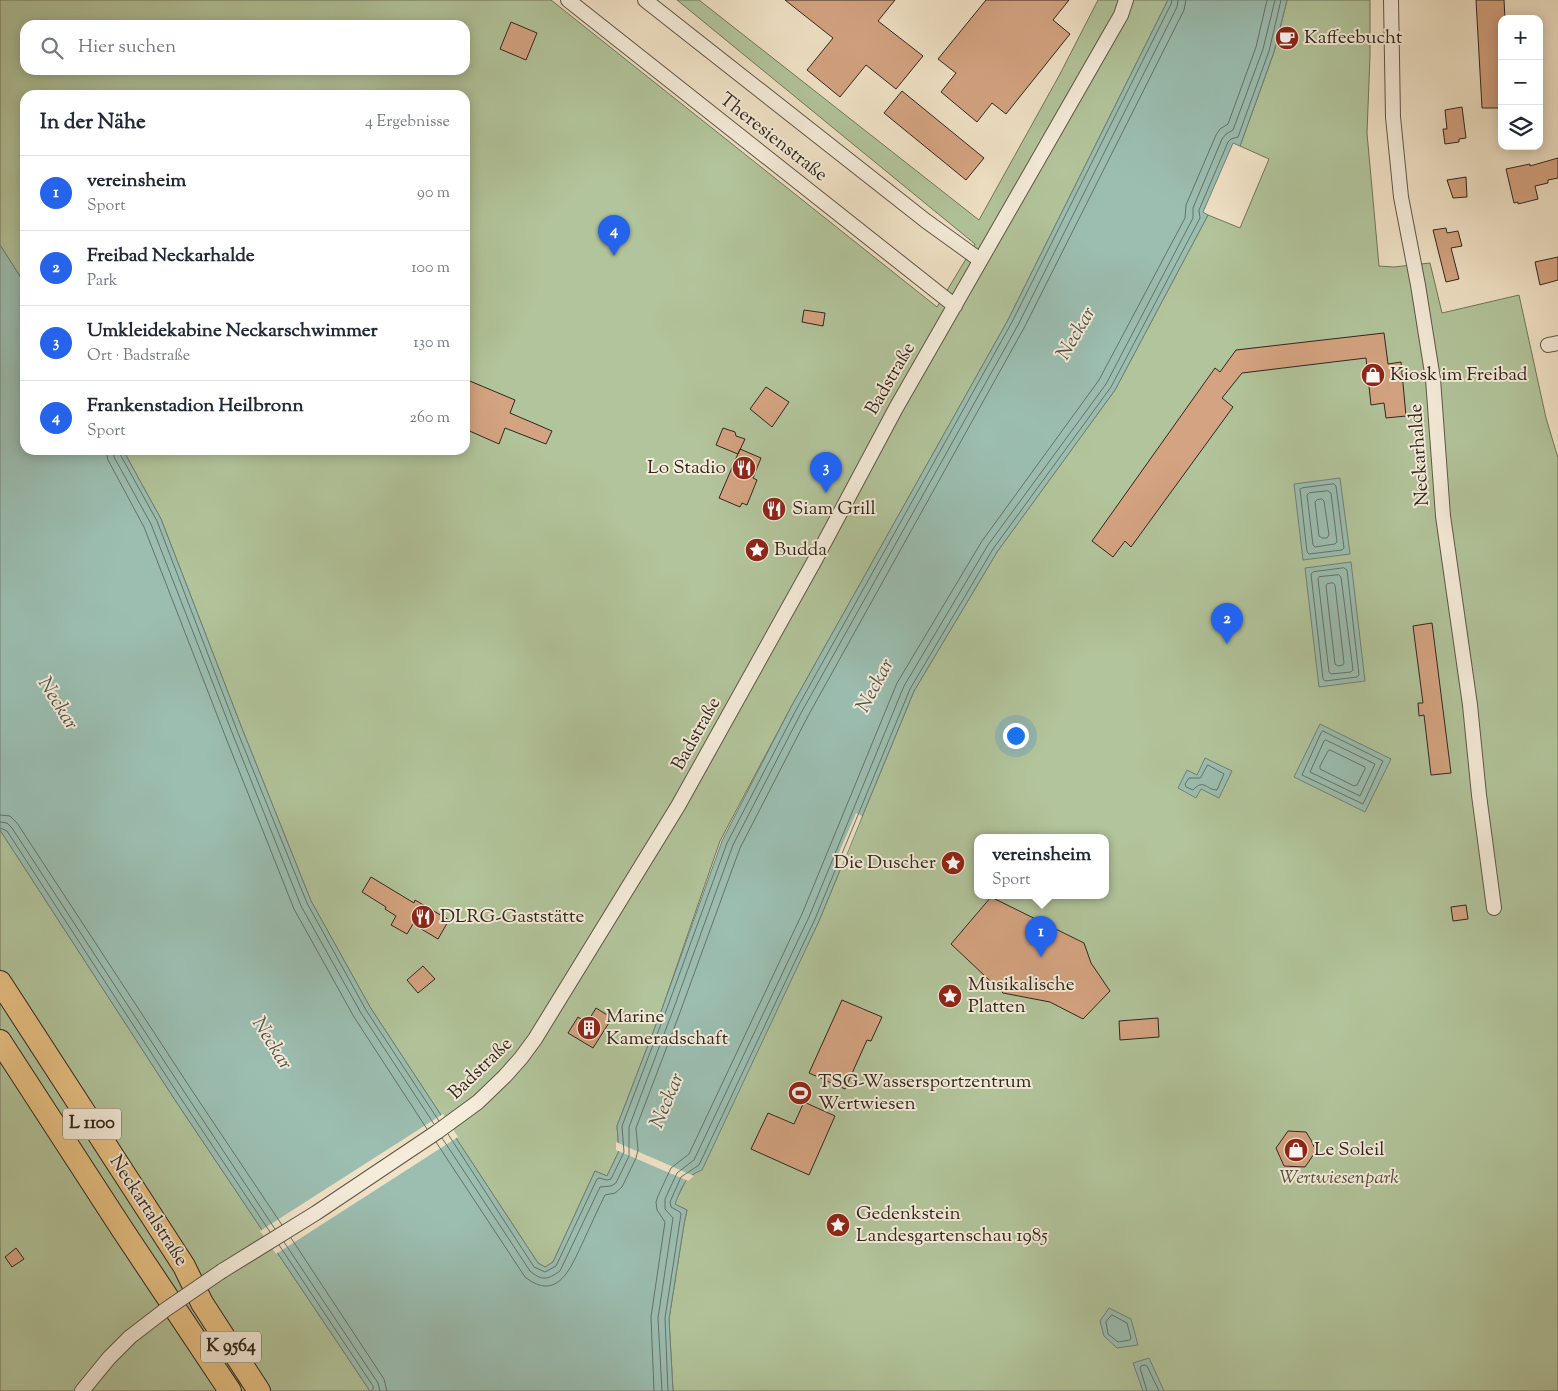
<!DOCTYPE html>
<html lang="de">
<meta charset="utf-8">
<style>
:root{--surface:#fff;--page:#f2f2f3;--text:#1f2937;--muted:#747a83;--line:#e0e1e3;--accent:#2563eb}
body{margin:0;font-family:"Sorts Mill Goudy",serif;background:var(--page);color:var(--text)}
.controls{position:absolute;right:15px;top:15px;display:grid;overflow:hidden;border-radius:10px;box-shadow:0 2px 12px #0003}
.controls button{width:45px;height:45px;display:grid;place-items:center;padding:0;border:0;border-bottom:1px solid var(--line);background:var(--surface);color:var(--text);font:25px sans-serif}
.you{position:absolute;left:1015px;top:735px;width:18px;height:18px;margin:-12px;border:4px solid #fff;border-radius:50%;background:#1a73e8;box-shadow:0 0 0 8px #1a73e833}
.badge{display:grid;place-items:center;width:32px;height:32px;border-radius:50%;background:var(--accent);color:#fff;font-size:16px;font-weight:700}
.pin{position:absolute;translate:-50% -41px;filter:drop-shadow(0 1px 2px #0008)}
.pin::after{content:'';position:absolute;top:26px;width:18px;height:15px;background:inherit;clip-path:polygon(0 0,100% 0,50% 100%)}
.popup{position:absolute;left:974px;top:834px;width:135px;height:65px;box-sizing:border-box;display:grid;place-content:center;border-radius:10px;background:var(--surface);filter:drop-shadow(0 1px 4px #0005);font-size:16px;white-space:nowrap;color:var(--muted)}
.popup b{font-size:19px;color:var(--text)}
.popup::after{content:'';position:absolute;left:50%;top:100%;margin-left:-10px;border:10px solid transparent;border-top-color:var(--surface)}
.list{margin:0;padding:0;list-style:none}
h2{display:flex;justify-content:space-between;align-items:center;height:65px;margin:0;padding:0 20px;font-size:21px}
h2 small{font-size:16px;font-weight:400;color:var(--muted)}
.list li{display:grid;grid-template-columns:32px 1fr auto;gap:15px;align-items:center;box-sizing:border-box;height:75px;padding:0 20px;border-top:1px solid var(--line)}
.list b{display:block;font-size:19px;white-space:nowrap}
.list p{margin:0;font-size:16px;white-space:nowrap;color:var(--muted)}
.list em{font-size:16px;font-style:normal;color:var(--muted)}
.icon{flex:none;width:28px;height:28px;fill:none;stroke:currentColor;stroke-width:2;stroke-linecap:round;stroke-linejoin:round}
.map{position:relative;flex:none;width:1558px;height:1391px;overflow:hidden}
.search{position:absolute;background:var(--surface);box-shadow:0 2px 12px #0003;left:20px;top:20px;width:450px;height:55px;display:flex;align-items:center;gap:12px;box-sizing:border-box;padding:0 18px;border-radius:15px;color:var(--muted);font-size:19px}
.panel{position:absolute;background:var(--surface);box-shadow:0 2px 12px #0003;left:20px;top:90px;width:450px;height:365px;border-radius:15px}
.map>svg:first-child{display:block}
.green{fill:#b2c49b;stroke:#71755c;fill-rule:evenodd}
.water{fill:#9bbeb1;stroke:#708176}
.pier{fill:#f0e2c6}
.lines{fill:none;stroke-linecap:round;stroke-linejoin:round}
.shore{stroke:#667268;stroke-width:1}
.building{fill:#d4a381;stroke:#30261e}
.minor-casing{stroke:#605548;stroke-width:16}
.primary-casing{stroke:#30261e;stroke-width:24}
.minor{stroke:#f5ecda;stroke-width:14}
.primary{stroke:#e8c183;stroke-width:22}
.minor-bridge-casing{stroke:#605548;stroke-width:16;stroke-linecap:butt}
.minor-bridge{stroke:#f5ecda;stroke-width:14}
.labels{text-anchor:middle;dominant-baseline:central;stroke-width:4;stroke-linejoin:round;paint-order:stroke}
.shield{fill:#f5ecda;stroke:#6b6156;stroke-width:1}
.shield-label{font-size:18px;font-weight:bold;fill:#30261e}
.poi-label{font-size:19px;fill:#30261e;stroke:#f5ecda;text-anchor:start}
.street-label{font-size:19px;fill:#30261e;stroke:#f5ecda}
.park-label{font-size:19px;font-style:italic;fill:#504e3d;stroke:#f5ecda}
.water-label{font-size:20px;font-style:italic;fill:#50544a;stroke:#f5ecda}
</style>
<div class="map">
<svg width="1558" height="1391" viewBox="0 0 1558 1391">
<rect width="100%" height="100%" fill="#f0e2c6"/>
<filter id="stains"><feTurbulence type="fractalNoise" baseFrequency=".004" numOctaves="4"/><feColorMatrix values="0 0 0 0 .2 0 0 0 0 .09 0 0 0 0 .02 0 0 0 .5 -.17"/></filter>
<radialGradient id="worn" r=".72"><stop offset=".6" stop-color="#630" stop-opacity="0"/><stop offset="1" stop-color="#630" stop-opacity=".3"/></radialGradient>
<path class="green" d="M0,0H551L937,307L975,244L677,0H699L979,220L1060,74L1098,0H1168L1008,320L791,707L720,841L662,1009L617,1126L619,1151L607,1176L595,1171L553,1262L545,1267L538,1263L370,1007L311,901L243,731L161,519L123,450H465V95H25V284L0,245ZM25,25H465V70H25Z
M1287,0H1370V56L1367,133L1379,266L1394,267L1430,263L1442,313L1519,295L1546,418L1558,458V1391H673L669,1319L684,1224L687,1210L674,1204L686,1180L695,1173L819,921L914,691L997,552L1115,390L1208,215L1240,228L1269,159L1240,146L1274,52ZM977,838H1105V896H977Z
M0,830L175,1100L370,1391H0Z"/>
<path class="water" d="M1168,0H1287L1274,52L1240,146L1233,143L1203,212L1208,215L1115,390L997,552L914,691L819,921L702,1170C684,1177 682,1187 675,1204L687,1210L684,1224L669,1319L673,1391H370L175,1100L0,830V245L25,284V450H123L161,519L243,731L311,901L370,1007L538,1263L545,1267L553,1262L595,1171L607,1176L619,1151L617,1126L662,1009L722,841L791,707L1008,320Z
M1340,478L1350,554L1303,560L1294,484Z
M1351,562L1365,681L1319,687L1305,568Z
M1320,724L1391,759L1365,812L1294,777Z
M1205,758L1232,771L1219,798L1201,789L1196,798L1178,788L1187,770L1197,775Z
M1109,1308L1131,1319L1138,1345L1117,1348L1104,1336L1100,1321Z
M1149,1358L1164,1391H1143L1133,1363Z"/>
<path class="pier" d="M856,813L862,816L841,868L834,864Z
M443,1114L458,1137L276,1254L260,1231Z
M616,1142L694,1176L688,1181L686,1180L616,1150Z"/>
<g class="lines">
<path class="shore" d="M106,450L108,460L144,527L226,738L294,909L354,1017L427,1129
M113,450L114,457L151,524L233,735L301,906L361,1013L434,1124
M119,450L120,454L157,521L238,733L307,903L366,1010L439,1121
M1334,484L1336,486L1344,548L1342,550L1309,554L1307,552L1300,489L1302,488Z
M1328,491L1331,493L1337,542L1335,544L1315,547L1313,545L1307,495L1309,493Z
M1322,499L1324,501L1329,535L1327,538H1322L1319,536L1315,502L1317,500Z
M1344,568L1347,570L1359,675L1357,677L1325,681L1323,679L1311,574L1313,572Z
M1339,575L1341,577L1353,670L1351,672L1331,674L1329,672L1318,579L1319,577Z
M1333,583L1335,585L1344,663L1343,665L1338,666L1335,664L1326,586L1327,584Z
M1323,731L1383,761L1363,804L1302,775L1321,733Z
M1326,740L1375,764L1360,796L1310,772L1324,741Z
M1330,750L1365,767V769L1357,785L1354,786L1320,769V766L1328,751Z
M1208,765L1224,774L1217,790C1206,790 1204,778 1193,790L1186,787L1185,784L1189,778H1200Z
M0,815L10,816L17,823L191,1089L282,1225
M0,822L7,823L12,828L185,1093L275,1229
M0,828L7,831L180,1097L270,1232
M448,1134L534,1267L545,1272L556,1266L597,1179L599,1178L607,1180L611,1179L624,1152L622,1126L666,1011L727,843L796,710L1012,322L1171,4L1172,0
M442,1138L530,1271C542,1281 547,1280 560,1271L600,1187L611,1186L616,1183L629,1156V1127L672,1013L733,845L801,713L1018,325L1177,7L1178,0
M436,1142L525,1277C558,1303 571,1267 583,1242C590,1227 597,1211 605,1195L615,1193L622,1187L636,1158L638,1150L636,1128L679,1015L740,848L808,716L1024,328L1184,10L1186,0
M291,1238L384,1379L387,1391
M284,1242L378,1383L380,1391
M279,1245L373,1386V1391
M1112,1315L1127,1323L1131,1338L1130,1340L1118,1342L1108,1334L1106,1322Z
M654,1391L651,1317L665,1222L657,1210L656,1202L658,1196L671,1168L689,1154L802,914L897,683L982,541L1099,380L1185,218L1186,205L1216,135L1220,129L1228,124L1256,47L1267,0
M662,1391L658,1318L673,1218L665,1209V1199L677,1173L694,1160L809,917L904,686L988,545L1106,384L1193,218V208L1222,139L1226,134L1233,130L1263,49L1275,0
M668,1391L665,1318L681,1214L680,1212L671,1207L670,1202L681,1177L699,1165L815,919L910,689L993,549L1111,387L1200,218L1199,210L1228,142L1231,139L1238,137L1269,51L1281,0
M1147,1391L1140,1368L1141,1366L1145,1365L1147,1366L1159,1391"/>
</g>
<path class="building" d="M785,0H895L878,21L923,56L896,89L866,65L840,97L807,70L833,38Z
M986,0H1069L1053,20L1070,34L1006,114L992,103L977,122L941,92L956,73L938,59Z
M1476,0H1504L1505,19H1502V108H1482Z
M511,22L537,33L526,60L500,49Z
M902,91L984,158L966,180L884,113Z
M1462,107L1466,138L1459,139V142L1445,144L1443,129H1447L1445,110Z
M1558,158V178L1548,180V183L1535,186L1538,199L1518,204V202L1514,203L1506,169L1530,164V166Z
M1466,177L1467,197L1453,198L1447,180Z
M1446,228L1447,233L1458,231L1462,246L1451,248L1459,279L1446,282L1433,230Z
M1558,257V280L1540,285L1535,262Z
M804,310L825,313L823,326L802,322Z
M1384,333L1388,364L1401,362L1406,416L1386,418L1384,403L1371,405L1366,358L1242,373L1222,398L1233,407L1131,547L1125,541L1113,557L1092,541L1215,368L1220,372L1236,350Z
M465,379L515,400L510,413L552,431L546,444L505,428L499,444L465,429Z
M766,387L789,402L772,427L750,409Z
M723,428L735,432L736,436L745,439L738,454L716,445Z
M740,449L761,458L753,478L757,480L747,505L742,503L740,507L719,498Z
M1432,623L1451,773L1431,775L1424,715L1419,716L1418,703H1423L1413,626Z
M371,877L414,903L415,900L449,920L438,939L413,924L407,934L391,925L396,916L385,909L386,907L362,892Z
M991,897L1084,943L1091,963L1110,991L1083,1019L1050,1002L1003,993L951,944Z
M1466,905L1468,919L1453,921L1451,907Z
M423,966L435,979L418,993L407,980Z
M842,1000L882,1017L871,1041L867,1040L845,1089L809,1073Z
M596,1008L612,1018L593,1048L568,1033L578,1017L587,1023Z
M1158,1018L1159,1037L1120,1040L1119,1021Z
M804,1102L835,1116L809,1175L751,1149L768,1113L794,1124Z
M1288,1131L1306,1132L1311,1140L1316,1151L1305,1167L1284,1166L1276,1148Z
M16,1248L24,1259L12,1267L5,1257Z"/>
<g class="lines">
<g class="minor-casing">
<path id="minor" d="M568,0L955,306
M645,0L926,221L980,260
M1391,0L1393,117L1401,197L1418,285L1433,379L1443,516L1470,705L1479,795L1494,908
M1548,345L1558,343
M222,1271L316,1213L437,1132L478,1102L505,1076L521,1058L535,1039L678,806L815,560L896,408L1121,15L1126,0
M82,1391L109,1358L130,1337"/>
</g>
<g class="primary-casing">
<path id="primary" d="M0,982L184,1266L202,1303L259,1391
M0,1041L122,1229L230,1391"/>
</g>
<use href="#minor" class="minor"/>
<use href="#primary" class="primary"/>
<g class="minor-bridge-casing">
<path id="minor-bridge" d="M130,1337L165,1310L222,1271"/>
</g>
<use href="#minor-bridge" class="minor-bridge"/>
</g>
<defs>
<g id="cafe-disc" transform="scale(1.25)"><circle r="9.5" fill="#8f2418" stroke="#f5ecda"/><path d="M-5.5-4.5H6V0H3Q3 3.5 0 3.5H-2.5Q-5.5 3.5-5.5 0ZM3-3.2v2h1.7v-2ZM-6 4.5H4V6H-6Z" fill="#fff"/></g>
<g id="shop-disc" transform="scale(1.25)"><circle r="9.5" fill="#8f2418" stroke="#f5ecda"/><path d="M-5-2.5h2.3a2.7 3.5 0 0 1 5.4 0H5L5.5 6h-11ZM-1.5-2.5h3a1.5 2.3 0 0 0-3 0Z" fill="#fff"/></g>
<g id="restaurant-disc" transform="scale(1.25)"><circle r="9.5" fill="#8f2418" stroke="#f5ecda"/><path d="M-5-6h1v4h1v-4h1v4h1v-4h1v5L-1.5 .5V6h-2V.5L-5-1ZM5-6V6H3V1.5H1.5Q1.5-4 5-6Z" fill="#fff"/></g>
<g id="sight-disc" transform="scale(1.25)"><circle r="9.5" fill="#8f2418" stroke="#f5ecda"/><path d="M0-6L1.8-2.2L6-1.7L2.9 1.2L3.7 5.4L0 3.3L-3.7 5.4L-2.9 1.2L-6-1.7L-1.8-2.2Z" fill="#fff"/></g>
<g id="building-disc" transform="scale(1.25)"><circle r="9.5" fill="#8f2418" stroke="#f5ecda"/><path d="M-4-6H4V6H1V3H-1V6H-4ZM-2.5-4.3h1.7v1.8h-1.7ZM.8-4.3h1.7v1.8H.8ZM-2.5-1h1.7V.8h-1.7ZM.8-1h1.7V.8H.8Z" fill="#fff"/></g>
<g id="stadium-disc" transform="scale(1.25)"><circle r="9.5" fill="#8f2418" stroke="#f5ecda"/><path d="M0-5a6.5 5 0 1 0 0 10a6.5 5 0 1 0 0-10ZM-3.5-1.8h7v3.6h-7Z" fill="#fff"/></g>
</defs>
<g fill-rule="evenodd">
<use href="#cafe-disc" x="1287" y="38"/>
<use href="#shop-disc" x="1373" y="375"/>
<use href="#restaurant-disc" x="744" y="468"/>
<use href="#restaurant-disc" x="774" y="509"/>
<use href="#sight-disc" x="757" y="550"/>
<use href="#sight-disc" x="953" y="863"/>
<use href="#restaurant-disc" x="423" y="917"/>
<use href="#sight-disc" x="950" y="996"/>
<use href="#building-disc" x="589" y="1028"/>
<use href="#stadium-disc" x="800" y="1093"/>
<use href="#shop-disc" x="1296" y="1150"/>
<use href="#sight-disc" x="838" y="1225"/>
</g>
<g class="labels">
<g class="shield">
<rect x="63" y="1108.5" width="58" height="31" rx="4"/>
<rect x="201" y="1331.5" width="60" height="31" rx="4"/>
</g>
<g class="shield-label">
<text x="92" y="1124">L 1100</text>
<text x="231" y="1347">K 9564</text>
</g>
<g class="poi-label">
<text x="1304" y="38">Kaffeebucht</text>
<text x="1390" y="375">Kiosk im Freibad</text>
<text x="726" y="468" text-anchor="end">Lo Stadio</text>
<text x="792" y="509">Siam Grill</text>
<text x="774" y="550">Budda</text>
<text x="936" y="863" text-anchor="end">Die Duscher</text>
<text x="440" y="917">DLRG-Gaststätte</text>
<text x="968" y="985">Musikalische<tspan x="968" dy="22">Platten</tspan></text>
<text x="606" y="1017">Marine<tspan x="606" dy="22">Kameradschaft</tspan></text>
<text x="818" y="1082">TSG-Wassersportzentrum<tspan x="818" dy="22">Wertwiesen</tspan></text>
<text x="1314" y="1150">Le Soleil</text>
<text x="856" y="1214">Gedenkstein<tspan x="856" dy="22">Landesgartenschau 1985</tspan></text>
</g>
<g class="street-label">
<text transform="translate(773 138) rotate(38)">Theresienstraße</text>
<text transform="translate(891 379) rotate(-60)">Badstraße</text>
<text transform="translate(1420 455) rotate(-94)">Neckarhalde</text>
<text transform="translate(697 734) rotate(-61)">Badstraße</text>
<text transform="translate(481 1069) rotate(-44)">Badstraße</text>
<text transform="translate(148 1211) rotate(57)">Neckartalstraße</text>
</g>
<g class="park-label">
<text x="1339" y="1178">Wertwiesenpark</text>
</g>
<g class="water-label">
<text transform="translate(1077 334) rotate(-60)">Neckar</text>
<text transform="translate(876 686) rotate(-62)">Neckar</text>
<text transform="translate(57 704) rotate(58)">Neckar</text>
<text transform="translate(271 1044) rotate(58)">Neckar</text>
<text transform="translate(668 1101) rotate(-67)">Neckar</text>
</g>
</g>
<rect width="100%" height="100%" filter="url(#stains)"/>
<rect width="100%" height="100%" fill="url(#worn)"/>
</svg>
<div class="controls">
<button>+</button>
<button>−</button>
<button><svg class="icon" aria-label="layers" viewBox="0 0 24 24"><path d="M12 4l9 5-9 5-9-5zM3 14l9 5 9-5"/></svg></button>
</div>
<div class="you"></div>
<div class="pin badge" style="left:1041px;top:957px">1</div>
<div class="popup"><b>vereinsheim</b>Sport</div>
<div class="pin badge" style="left:1227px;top:644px">2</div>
<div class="pin badge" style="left:826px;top:493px">3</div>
<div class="pin badge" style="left:614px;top:256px">4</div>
<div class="search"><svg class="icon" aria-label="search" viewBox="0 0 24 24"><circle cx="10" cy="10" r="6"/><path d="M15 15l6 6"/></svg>Hier suchen</div>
<section class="panel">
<h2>In der Nähe<small>4 Ergebnisse</small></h2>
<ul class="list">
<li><span class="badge">1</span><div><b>vereinsheim</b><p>Sport</p></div><em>90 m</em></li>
<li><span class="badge">2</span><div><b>Freibad Neckarhalde</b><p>Park</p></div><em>100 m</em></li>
<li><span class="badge">3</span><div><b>Umkleidekabine Neckarschwimmer</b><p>Ort · Badstraße</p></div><em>130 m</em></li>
<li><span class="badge">4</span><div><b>Frankenstadion Heilbronn</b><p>Sport</p></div><em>260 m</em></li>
</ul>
</section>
</div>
